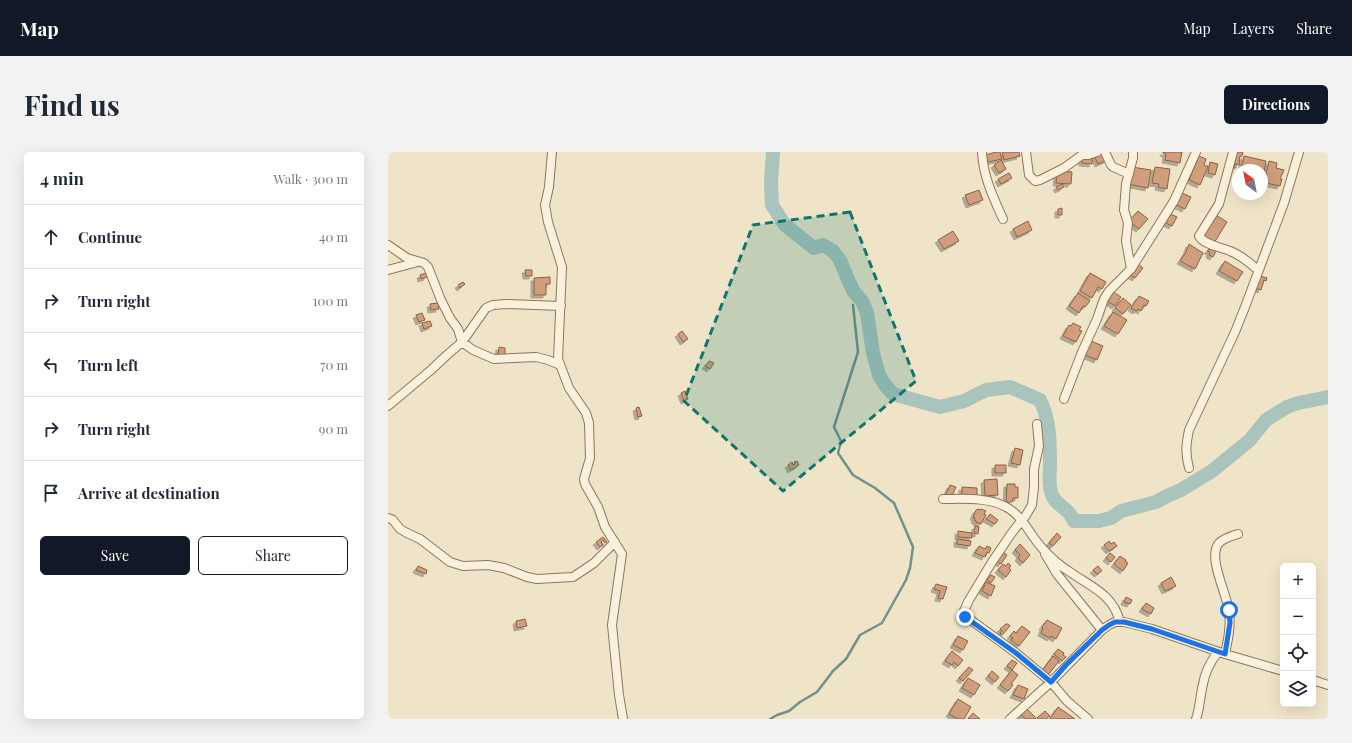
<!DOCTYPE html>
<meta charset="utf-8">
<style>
:root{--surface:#fff;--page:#f2f2f3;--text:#1f2937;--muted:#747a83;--line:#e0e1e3;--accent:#111827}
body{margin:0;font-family:"Playfair Display",serif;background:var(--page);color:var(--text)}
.controls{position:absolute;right:12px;bottom:12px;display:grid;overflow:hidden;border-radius:6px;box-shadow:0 4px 16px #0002}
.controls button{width:36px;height:36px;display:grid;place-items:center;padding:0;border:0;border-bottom:1px solid var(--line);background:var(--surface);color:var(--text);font:20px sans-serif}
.compass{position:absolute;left:844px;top:12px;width:36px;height:36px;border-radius:50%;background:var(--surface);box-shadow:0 4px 16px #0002;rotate:328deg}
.stop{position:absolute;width:12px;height:12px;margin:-9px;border:3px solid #1a73e8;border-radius:50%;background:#fff}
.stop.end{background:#1a73e8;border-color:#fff;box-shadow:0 1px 4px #0008}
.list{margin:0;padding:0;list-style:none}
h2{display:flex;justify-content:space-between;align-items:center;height:52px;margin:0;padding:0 16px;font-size:17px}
h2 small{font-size:13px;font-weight:400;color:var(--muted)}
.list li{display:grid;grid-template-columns:26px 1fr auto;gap:12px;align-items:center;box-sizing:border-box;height:64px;padding:0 16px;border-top:1px solid var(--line)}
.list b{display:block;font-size:15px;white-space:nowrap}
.list em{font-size:13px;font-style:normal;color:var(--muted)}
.actions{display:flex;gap:8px;padding:12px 16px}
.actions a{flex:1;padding:9px 0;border:1px solid var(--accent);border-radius:6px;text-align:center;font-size:14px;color:var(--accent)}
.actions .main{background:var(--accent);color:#fff}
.icon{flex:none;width:22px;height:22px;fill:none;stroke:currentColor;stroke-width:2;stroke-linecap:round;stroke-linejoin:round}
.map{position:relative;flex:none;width:940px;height:567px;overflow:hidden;border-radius:6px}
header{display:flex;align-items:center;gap:24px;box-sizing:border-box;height:56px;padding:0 20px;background:var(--accent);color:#fff}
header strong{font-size:19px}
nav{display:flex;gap:22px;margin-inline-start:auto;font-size:14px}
.intro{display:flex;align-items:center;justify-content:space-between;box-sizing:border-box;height:96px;padding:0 24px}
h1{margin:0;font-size:28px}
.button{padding:10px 18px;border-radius:6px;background:var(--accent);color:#fff;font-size:14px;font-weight:700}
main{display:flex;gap:24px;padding:0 24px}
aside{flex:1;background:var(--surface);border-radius:6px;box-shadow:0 4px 16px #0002}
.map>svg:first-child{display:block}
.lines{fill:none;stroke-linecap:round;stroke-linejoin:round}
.stream{stroke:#6f938a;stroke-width:2.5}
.river{stroke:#a9c4bc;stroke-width:14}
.building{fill:#cf9f7d;stroke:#8d5f41;filter:url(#shadow)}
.minor-casing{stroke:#8d765c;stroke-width:10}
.minor{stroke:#faf1dc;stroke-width:8}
.route{stroke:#1a73e8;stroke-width:5}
.marked{fill:#0f766e;fill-opacity:0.2;stroke:#0f766e;stroke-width:3;stroke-dasharray:8 5;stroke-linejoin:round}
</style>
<header>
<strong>Map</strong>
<nav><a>Map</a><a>Layers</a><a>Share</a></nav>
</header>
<div class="intro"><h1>Find us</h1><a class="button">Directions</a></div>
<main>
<aside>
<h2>4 min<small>Walk · 300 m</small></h2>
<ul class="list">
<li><svg class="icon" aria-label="ahead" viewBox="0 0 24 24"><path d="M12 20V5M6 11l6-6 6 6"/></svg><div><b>Continue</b></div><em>40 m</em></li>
<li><svg class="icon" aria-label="right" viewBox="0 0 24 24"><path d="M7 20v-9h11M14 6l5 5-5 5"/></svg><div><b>Turn right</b></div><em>100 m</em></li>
<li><svg class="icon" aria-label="left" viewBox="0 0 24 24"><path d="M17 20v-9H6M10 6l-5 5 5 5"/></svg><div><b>Turn left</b></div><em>70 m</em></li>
<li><svg class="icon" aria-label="right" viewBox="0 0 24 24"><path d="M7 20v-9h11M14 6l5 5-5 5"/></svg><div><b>Turn right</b></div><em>90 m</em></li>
<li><svg class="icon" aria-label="arrive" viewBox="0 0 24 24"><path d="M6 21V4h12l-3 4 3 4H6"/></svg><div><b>Arrive at destination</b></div></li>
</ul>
<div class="actions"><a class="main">Save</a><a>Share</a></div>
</aside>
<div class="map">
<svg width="940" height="567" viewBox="0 0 940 567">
<defs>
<filter id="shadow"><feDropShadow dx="-3" dy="3" stdDeviation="0" flood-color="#0004"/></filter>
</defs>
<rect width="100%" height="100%" fill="#f0e4c8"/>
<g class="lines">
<path class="stream" d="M382,567L389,563L401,559L412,550L429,540L445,519L458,507L472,483L494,471L518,428L522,416L525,395L506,351L487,336L465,323L450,301L453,289L446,275L470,200L465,153"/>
<path class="river" d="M385,0L383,30L384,53L397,73L426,96L435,93L445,99L452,108L461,130L466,140L474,149L479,161L485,201L491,223L497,233L505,242L552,255L576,249L598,238L622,235L652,248C662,268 662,290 662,312C662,322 660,334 664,343C667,351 673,353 679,359C682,361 684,366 686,369H711L723,366L733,359L768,350L779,344L793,338L824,319L862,288L878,268L899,255L910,251L940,245"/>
</g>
<path class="building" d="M608,0H612L614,7L596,11L594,4Z
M614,0H631L632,4L616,8Z
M714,0L719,8L710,12L706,4Z
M775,0H794L792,11L777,8L778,2L775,1Z
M846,0H855L854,4H852L851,13L847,12L846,17L843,16Z
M694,4H705L704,12L694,11Z
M811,4L818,7L816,13L820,15L812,33L801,28Z
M856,4L878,9L876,20L874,18H861L853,16Z
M613,8L618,17L611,21L606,13Z
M881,9L889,11L888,16L896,18L892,27H894L892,34L878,31L879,27L877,26Z
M822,10L830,12L827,23L820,21Z
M744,15L763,18L760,36L740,32Z
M767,15L782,17L779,37L770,35L771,32L764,31Z
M669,19L684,20L683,32L668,31Z
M621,21L624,26L613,32L610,27Z
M674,32L676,35L670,38L668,35Z
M591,38L595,48L581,53L577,43Z
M794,41L803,45L797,57L788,53Z
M674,56V63H670V57Z
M750,59L760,67L751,77L741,69Z
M780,61L789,65L784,74L776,70Z
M828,63L839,70L826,91L815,84Z
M640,69L644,78L629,85L625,77Z
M565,79L571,89L556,97L550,88Z
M801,92L815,101L807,117L792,109L798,100Z
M821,97L828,99L825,105L821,103L822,100L819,99Z
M837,109L855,120L849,129L831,119Z
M749,111L755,116L747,126L741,122Z
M137,118H144V124H138Z
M38,121L39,125L33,127L32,123Z
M702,121L718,130L714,137L710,135L704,146L692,139Z
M872,124L879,126L878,129L876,128L873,138L867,136Z
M162,125V132H158V143H146V126Z
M75,130L77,132L72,136L70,133Z
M724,139L733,145L727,154L718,148Z
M690,141L702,149L697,155L695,154L691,161L681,154Z
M751,144L761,149L758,154L756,153L753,159L750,157L748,159L743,156Z
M735,146L743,153L735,162L727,156Z
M50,151L51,157L43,158L42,152Z
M725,160L739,168L730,182L716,174Z
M34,161L37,168L31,170L28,163Z
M42,169L44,174L36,177L34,171Z
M685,171L693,175L691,178L694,179L688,190L675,184L681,173L683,174Z
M294,179L300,187L295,190L290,182Z
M703,189L715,194L709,208L697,203Z
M111,195L117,196V203H110Z
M321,209L326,211L322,217L317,214Z
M297,239L300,247L296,249L293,241Z
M251,255L254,264L250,265L248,256Z
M627,296L635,298L632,313L623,311Z
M409,309L411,313L403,318L400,313L404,310L405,313L407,312L406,310Z
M607,313H618V321H607Z
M609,327L610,343L597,344L596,328Z
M619,332H627V335H630V346H625L624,350H618Z
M562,333L568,335L564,344L558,342Z
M574,335L589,336V344L574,343Z
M590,357L593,358V357L598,359L596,362L598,363L593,372L588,370V369L586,368L587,366L585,365L588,358H589Z
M602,362L610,368L607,372L598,367Z
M587,374L591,375L590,382L586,381Z
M570,379L584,381V386L570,385Z
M669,381L673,385L665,394L661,391Z
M215,385L219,390L217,391L215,388L213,390L215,393L212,395L208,390Z
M569,387L583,389L582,394L569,392Z
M721,389L723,392L726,390L729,394L721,399L716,393Z
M632,392L642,403L635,411L630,406L632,403L627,398Z
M591,394L597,397L599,394L603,396L601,401L599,400L597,405L587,401Z
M614,400L619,403L613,412L608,409Z
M722,401L727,405L723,410L718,406Z
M732,404L738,408L737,409L740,411L735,419L726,412Z
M620,411L623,414L621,416L623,418L618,425L610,418L615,412L618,414Z
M30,414L39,418L38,422L28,418Z
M710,414L714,419L709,422L705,418Z
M603,423L607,425L603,431L599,428Z
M783,425L788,434L777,439L773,431Z
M598,430L607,434L603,444L594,439Z
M548,432L559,435L555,447L550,446L552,439L546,437Z
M738,445L744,448L742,452L736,450Z
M758,451L766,456L763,462L754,457Z
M137,467L139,474L129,476L128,469Z
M659,468L674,476L668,487L663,484L662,486L653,481L655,476L654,475Z
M618,472H620L622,474L614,483L612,481L614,479L612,477Z
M634,474L642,480L631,494L623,488L625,486L622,484L626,479L628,481Z
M570,484L580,489L575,498L565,493Z
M670,497L676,501L675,503L678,505L674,509L666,502Z
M564,499L575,508L570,514L566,510L564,513L557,509Z
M665,504L671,509L660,523L654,519Z
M624,508L629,511L624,518L619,514Z
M581,515L585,518L575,529L571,526Z
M624,518L630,523L623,532L625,533L620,539L612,533Z
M604,519L611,525L607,530L600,524Z
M580,526L592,533L586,543L574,536Z
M630,533L640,537L636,547L625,543Z
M570,547L583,555L576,567H570L561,562Z
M670,555L687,567H662Z
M639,557L648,566L647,567H638L633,563Z
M657,559L662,564L658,567H651L649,566Z
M585,561L592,567H580Z"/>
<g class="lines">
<g class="minor-casing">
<path id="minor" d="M164,0L161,35L157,53L160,70L174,115L170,207L181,236L198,261L201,271L202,306L196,327L197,332L210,355L217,375L234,402L224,473L231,543L235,567
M594,0C595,24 605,45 615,67
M638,0L641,23L647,29L652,28L676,16L694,3H700L709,0
M717,0L723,13L725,15L741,22
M845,0L831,52L811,84C816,93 833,95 842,99C853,103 862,111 870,118
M0,93L19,106L36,111L40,115L53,148L62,166L70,177L74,190L85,198L106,207L148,205L160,208L172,213
M743,117L738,89L740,71L736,58L738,32L745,6V0
M0,118L30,110
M676,247L694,200L709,167L716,147L721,139L743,117L786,49L808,0
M0,254L43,218L59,203L74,190L98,156L105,153L117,152L173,154
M649,272L651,294L646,317V335L644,353L637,365L633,369L623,382L604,410L581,448L576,459V463L628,501L663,530L679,549L700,567
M801,316C797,301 798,293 801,278L847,180L857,155L896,51L911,0
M555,347C576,347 600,345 618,355C634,363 642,383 654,396C662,405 672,414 682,420C703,435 725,442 732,470
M0,366L5,368L12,377L19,381L32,387L62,410L75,414L100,413L116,416L139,425L149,427L185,425L206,411L227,390
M657,402L669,422L714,478
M837,502C840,488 843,474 841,459C839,442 819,405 831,391C836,386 843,384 850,382
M925,528L940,533
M622,567L663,530L714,478L721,473L727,470H736L764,477L837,502L895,519
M808,567C812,556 812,544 815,532C817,520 823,509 830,500"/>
</g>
<use href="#minor" class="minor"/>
</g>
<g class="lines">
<path class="route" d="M577,465L628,501L663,530L678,513L714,478L721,473L727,470H736L764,477L837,502L842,471L841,458"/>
</g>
<path class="marked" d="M462,60L528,229L395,339L296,249L365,73Z"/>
</svg>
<div class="controls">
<button>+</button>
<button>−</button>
<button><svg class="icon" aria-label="locate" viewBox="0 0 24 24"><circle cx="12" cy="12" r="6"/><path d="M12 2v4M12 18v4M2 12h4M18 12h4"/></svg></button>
<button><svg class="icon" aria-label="layers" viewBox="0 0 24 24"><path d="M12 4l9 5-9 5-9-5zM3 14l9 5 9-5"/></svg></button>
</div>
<svg class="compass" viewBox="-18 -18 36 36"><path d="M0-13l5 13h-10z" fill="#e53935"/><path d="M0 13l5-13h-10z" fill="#747a83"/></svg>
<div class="stop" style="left:841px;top:458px"></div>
<div class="stop end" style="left:577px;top:465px"></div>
</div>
</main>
